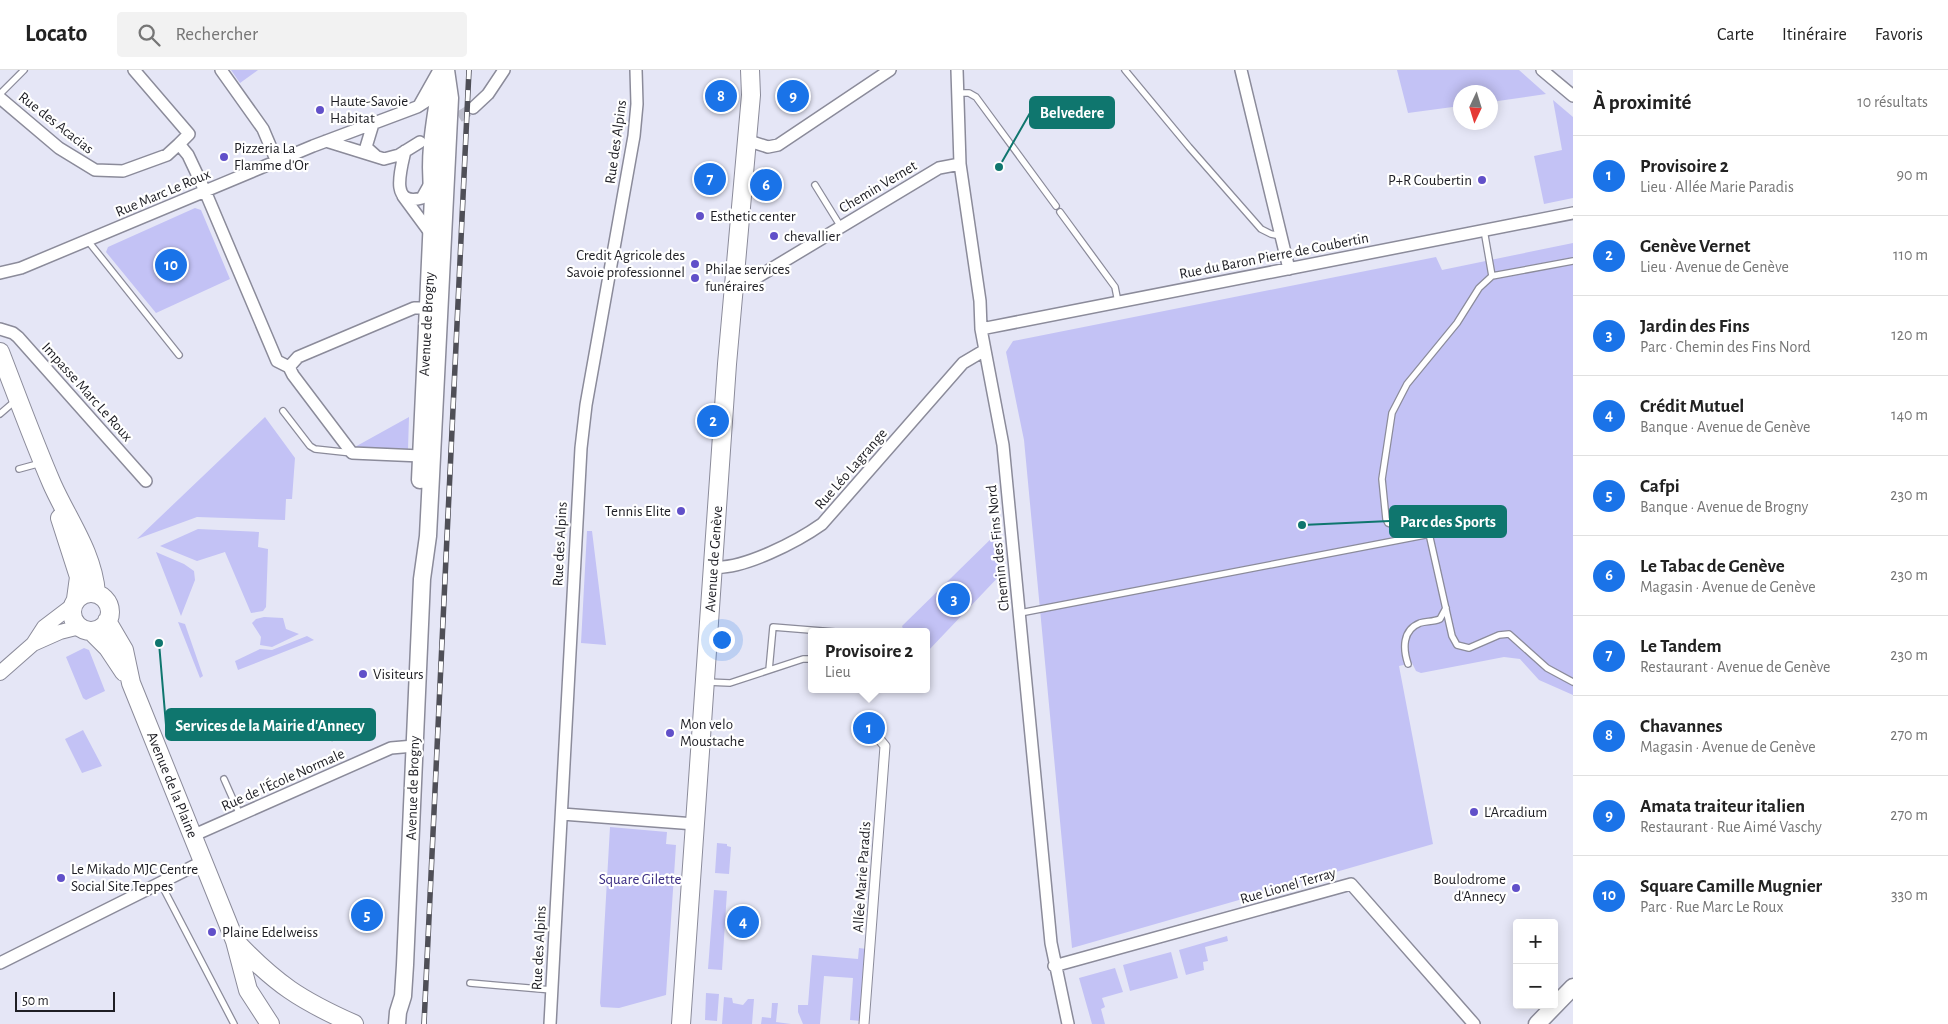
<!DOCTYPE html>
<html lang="fr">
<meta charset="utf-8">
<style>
:root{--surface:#fff;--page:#f2f2f2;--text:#222;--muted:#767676;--line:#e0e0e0;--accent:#1a73e8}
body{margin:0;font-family:"Alegreya Sans",sans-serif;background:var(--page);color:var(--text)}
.controls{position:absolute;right:15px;bottom:15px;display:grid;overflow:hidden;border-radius:5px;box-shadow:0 2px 12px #0003}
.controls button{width:45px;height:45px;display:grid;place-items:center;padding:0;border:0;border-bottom:1px solid var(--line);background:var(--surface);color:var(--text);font:25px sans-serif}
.compass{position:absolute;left:1453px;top:15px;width:45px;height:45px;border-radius:50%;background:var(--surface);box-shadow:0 2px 12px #0003;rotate:184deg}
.scale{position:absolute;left:15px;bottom:12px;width:100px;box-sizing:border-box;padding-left:5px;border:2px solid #1e1e24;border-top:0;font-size:14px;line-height:18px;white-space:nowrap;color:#1e1e24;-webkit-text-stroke:4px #fff;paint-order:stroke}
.you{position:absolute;left:721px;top:569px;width:18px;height:18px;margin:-12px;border:4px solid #fff;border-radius:50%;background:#1a73e8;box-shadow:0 0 0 8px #1a73e833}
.badge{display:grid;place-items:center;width:32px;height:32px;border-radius:50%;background:var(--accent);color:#fff;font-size:16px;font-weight:700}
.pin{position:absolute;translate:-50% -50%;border:2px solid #fff;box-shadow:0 1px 5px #0006}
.popup{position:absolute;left:808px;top:558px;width:122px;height:65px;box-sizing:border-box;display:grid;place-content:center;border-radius:5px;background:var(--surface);filter:drop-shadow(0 1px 4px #0005);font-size:16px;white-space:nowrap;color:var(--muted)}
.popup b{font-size:19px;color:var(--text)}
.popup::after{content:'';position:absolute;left:50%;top:100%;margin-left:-10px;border:10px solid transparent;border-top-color:var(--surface)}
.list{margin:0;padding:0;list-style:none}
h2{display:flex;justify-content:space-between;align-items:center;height:65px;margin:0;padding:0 20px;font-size:21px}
h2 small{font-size:16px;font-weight:400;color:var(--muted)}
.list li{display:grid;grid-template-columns:32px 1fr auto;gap:15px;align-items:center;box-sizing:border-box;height:80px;padding:0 20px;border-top:1px solid var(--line)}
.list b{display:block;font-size:19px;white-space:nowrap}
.list p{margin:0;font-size:16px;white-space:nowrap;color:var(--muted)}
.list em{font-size:16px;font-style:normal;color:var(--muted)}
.icon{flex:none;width:28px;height:28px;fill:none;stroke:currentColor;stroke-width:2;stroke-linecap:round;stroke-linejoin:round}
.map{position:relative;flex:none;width:1573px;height:954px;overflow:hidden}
header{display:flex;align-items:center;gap:30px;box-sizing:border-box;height:70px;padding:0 25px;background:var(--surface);border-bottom:1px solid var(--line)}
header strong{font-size:24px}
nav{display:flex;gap:28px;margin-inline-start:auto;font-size:18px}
.search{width:350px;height:45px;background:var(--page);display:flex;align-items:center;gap:12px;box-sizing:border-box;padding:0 18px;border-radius:5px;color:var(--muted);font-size:19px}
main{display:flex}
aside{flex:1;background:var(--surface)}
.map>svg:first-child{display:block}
.green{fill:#c3c2f5}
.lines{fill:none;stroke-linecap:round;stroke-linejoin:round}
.minor-tunnel{stroke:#bdbecc;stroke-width:11;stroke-dasharray:11 5.5;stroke-linecap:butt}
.service-casing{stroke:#8b8b9a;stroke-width:8}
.pedestrian-casing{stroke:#8b8b9a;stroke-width:11}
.minor-casing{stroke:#8b8b9a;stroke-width:14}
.tertiary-casing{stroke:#8b8b9a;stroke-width:16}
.secondary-casing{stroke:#8b8b9a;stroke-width:19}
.primary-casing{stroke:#8b8b9a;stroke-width:20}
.service{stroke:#fff;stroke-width:5.5}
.pedestrian{stroke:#fff;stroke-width:9}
.minor{stroke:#fff;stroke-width:11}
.tertiary{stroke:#fff;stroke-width:14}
.secondary{stroke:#fff;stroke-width:16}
.primary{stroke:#fff;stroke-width:18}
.rail-casing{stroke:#4f4f57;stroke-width:5.5}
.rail{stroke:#fff;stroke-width:4;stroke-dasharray:11;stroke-linecap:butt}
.poi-dot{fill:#6150c9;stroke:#fff;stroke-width:2}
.labels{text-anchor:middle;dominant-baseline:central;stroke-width:4.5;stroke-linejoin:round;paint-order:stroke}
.poi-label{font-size:15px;fill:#1e1e24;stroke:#fff;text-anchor:start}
.street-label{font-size:15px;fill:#1e1e24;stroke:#fff}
.park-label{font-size:15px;fill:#3a2c82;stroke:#fff}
.leader{fill:none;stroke:#0f766e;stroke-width:2}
.callout-dot{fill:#0f766e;stroke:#fff;stroke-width:2}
.callout{fill:#0f766e;stroke:#0f766e;stroke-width:2}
.callout-label{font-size:16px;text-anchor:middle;font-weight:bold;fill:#fff}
</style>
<header>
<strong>Locato</strong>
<div class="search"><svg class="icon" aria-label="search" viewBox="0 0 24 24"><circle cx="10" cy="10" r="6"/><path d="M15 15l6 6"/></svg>Rechercher</div>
<nav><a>Carte</a><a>Itinéraire</a><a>Favoris</a></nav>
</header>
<main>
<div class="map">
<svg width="1573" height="954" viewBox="0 0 1573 954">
<rect width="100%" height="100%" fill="#e5e6f6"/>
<path class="green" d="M231,0H258L240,13Z
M1397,0H1519L1546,24L1491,32L1490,22H1460V36L1408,43Z
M1553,30L1573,47V128L1544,134L1534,86L1562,80Z
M195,138L201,140L230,209L156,243L106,182L108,177Z
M1573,173V625L1539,610L1520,589L1504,587L1421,603L1416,601L1412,593L1399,596L1433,774L1072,878L1024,370L1006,282L1013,271L1436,187L1442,200Z
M265,347L295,388L292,429H286L285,450L197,447L137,469Z
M409,347L408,379L406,381L353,378Z
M198,459L259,462L258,477L268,479L266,537L263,541L251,543L225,482L197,491L160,476Z
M1000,460L1004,501L927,582L926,562H904L902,556Z
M587,461H592L606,575L581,573Z
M156,482L184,494L194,501L195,510L181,546Z
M264,547L283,548L286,559L299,564L272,577L260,575L261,567L252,553L256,549Z
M178,552L185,554L203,606L200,608Z
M307,566L314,570L238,600L235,591L260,579L272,580Z
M84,578L89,580L105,621L86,630L83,628L66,587Z
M83,660L102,696L82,703L65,669Z
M610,757L667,762L666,774L676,775L666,925L619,938L601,937L600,933Z
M717,773L727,774V776L731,777L729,804L715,803Z
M714,820L727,821L722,900L708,899Z
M1227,866L1228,871L1205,877L1208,891L1203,892L1204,900L1186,905L1179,880Z
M859,878L867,879L861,951L850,950L853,908L824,906L820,954H803L798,942V935H808L812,885L858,889Z
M1171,882L1178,908L1130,921L1123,895Z
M1115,898L1123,922L1102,928L1105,937L1101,939L1105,954H1092L1079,908Z
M706,923L719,924L717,951L705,950Z
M724,927L732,928L733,933L743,935L748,929H754L752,954H722Z
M772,933H778L776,952L791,954H761L762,947L771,948Z"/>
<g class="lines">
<path class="minor-tunnel" d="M445,56L473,38"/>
<g class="service-casing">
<path id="service" d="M1125,0L1189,77L1261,159L1271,164L1281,166
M957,23H969L976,27L1056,136
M0,24L24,0
M815,115L841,157
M1060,142L1115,217L1118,232
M1484,160L1492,206
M88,171L179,285
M1573,191L1492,206L1479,218L1457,253L1407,314L1392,343L1382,409L1386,449L1388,453C1401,461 1419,444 1428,459L1452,566L1457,575L1469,578L1499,565L1509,564L1547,598L1573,612
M283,341L310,376L315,379L352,383
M0,344L15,331
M19,399L41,393
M1020,543L1425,465
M1408,594C1403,579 1402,560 1420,553C1427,551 1433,552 1440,549L1446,538
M769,600L773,557L835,562
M707,612L730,613L803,589H812
M324,644L323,659L332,667
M224,709L240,745
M160,812L234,954
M470,913L552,920"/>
</g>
<g class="pedestrian-casing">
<path id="pedestrian" d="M864,954L885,676L876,665"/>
</g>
<g class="minor-casing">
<path id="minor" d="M134,0L189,64L179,74L188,85L205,121L277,291L289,297L293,305L352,383L421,386
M221,0L263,59L277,92
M957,0L960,94L980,231L981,259L1003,375L1051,873L1068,954
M1241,0L1289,199
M1542,0L1573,26
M0,28L59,78L95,100L123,101L167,85L179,74
M420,34L438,2
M473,38L488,24L504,0
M373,54L366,77L376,86
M746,70L768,77L778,75L890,0
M326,71L384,89L399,85L420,72
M405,81C401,99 389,137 422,128L431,112
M403,126L431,164
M0,203L21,198L313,76L417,37L442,21
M734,207L745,210L756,208L939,98L960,94
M0,259L13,263L18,267L146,411
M981,259L1573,143
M289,297L298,287L414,238H428
M713,497C743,500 798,471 822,454L963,293L985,280
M562,744L695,754
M192,766L391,678L414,676
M0,893L202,792
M1054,896L1351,814L1474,954
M550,954L581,378L586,335L634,66L637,34L636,0"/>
</g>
<g class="tertiary-casing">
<path id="tertiary" d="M33,574L60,562L80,557
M0,603L33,574L44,557L73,535"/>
</g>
<g class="secondary-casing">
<path id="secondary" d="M420,410L433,126C427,85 436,45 442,6
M397,954L398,942L403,926L405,895L422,509L428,466L450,28L446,0
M1537,954L1573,917"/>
</g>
<g class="primary-casing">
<path id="primary" d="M0,282C17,326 33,370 52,414C68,450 93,483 96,523
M60,448L79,507L76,529
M72 542a19 19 0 1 1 38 0a19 19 0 1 1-38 0Z
M107,551L124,580L131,613L235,871L248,920L270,954
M91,561L108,578L124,602
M235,871C276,914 300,930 354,954
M681,954L727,294L751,25L750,0"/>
</g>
<use href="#service" class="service"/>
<use href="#pedestrian" class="pedestrian"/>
<use href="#minor" class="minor"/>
<use href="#tertiary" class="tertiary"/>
<use href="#secondary" class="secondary"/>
<use href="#primary" class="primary"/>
<g class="rail-casing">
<path id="rail" d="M424,954L469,0"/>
</g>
<use href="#rail" class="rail"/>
</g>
<g class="poi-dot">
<circle cx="320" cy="40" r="5"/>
<circle cx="224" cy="87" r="5"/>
<circle cx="1482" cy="110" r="5"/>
<circle cx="700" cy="146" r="5"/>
<circle cx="774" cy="166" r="5"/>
<circle cx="695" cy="194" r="5"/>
<circle cx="695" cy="208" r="5"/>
<circle cx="681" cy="441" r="5"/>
<circle cx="363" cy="604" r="5"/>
<circle cx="670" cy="663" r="5"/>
<circle cx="1474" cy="742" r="5"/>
<circle cx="61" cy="808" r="5"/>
<circle cx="1516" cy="818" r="5"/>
<circle cx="212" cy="862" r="5"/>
</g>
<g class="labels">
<g class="poi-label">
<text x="330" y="31">Haute-Savoie<tspan x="330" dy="17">Habitat</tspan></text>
<text x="234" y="78">Pizzeria La<tspan x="234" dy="17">Flamme d'Or</tspan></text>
<text x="1472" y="110" text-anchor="end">P+R Coubertin</text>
<text x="710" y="146">Esthetic center</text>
<text x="784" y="166">chevallier</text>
<text x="685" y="185" text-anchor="end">Credit Agricole des<tspan x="685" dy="17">Savoie professionnel</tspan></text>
<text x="705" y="199">Philae services<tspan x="705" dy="17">funéraires</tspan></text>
<text x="671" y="441" text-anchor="end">Tennis Elite</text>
<text x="373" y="604">Visiteurs</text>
<text x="680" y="654">Mon velo<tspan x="680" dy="17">Moustache</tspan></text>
<text x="1484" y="742">L'Arcadium</text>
<text x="71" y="799">Le Mikado MJC Centre<tspan x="71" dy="17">Social Site Teppes</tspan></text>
<text x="1506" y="809" text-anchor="end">Boulodrome<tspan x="1506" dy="17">d'Annecy</tspan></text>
<text x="222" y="862">Plaine Edelweiss</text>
</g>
<g class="street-label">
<text transform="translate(56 53) rotate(38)">Rue des Acacias</text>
<text transform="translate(616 72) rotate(-82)">Rue des Alpins</text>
<text transform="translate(878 117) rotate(-31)">Chemin Vernet</text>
<text transform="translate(163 123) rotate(-23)">Rue Marc Le Roux</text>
<text transform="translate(1274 186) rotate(-11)">Rue du Baron Pierre de Coubertin</text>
<text transform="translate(427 254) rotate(-87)">Avenue de Brogny</text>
<text transform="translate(87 322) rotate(48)">Impasse Marc Le Roux</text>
<text transform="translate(851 399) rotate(-49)">Rue Léo Lagrange</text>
<text transform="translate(560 474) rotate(-87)">Rue des Alpins</text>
<text transform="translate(998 478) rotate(-96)">Chemin des Fins Nord</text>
<text transform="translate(714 489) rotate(-86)">Avenue de Genève</text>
<text transform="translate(283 710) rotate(-24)">Rue de l'École Normale</text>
<text transform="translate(172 715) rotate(68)">Avenue de la Plaine</text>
<text transform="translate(413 718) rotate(-88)">Avenue de Brogny</text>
<text transform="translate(862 807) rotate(-86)">Allée Marie Paradis</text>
<text transform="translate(1288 816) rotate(-16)">Rue Lionel Terray</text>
<text transform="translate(539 878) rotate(-87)">Rue des Alpins</text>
</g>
<g class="park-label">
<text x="640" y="809">Square Gilette</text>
</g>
</g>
<path class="leader" d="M999 97L1030 43M1302 455L1390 451M159 573L166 655"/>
<g class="callout-dot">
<circle cx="999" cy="97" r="5"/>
<circle cx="1302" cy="455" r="5"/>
<circle cx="159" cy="573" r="5"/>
</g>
<g class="callout">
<rect x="1030" y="27" width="84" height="31" rx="5"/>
<rect x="1390" y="436" width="116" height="31" rx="5"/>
<rect x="166" y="639" width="209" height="31" rx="5"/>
</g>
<g class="callout-label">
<text x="1072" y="48">Belvedere</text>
<text x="1448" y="457">Parc des Sports</text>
<text x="270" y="661">Services de la Mairie d'Annecy</text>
</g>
</svg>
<div class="controls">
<button>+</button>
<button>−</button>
</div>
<svg class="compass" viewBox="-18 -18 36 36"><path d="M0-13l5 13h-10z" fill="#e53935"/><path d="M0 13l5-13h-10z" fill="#767676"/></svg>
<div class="scale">50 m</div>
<div class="you"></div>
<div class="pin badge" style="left:869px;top:658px">1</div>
<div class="popup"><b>Provisoire 2</b>Lieu</div>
<div class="pin badge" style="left:713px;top:351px">2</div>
<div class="pin badge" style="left:954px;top:529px">3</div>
<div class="pin badge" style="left:743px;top:852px">4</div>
<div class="pin badge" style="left:367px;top:845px">5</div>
<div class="pin badge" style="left:766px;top:115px">6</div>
<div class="pin badge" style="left:710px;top:109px">7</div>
<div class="pin badge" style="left:721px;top:26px">8</div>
<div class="pin badge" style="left:793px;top:26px">9</div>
<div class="pin badge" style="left:171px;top:195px">10</div>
</div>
<aside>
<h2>À proximité<small>10 résultats</small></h2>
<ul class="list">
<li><span class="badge">1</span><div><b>Provisoire 2</b><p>Lieu · Allée Marie Paradis</p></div><em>90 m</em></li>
<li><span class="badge">2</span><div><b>Genève Vernet</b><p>Lieu · Avenue de Genève</p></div><em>110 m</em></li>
<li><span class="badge">3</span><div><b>Jardin des Fins</b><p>Parc · Chemin des Fins Nord</p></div><em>120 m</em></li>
<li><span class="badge">4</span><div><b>Crédit Mutuel</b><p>Banque · Avenue de Genève</p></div><em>140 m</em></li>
<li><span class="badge">5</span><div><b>Cafpi</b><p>Banque · Avenue de Brogny</p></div><em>230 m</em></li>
<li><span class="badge">6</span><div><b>Le Tabac de Genève</b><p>Magasin · Avenue de Genève</p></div><em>230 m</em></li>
<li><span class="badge">7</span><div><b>Le Tandem</b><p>Restaurant · Avenue de Genève</p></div><em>230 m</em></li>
<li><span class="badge">8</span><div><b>Chavannes</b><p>Magasin · Avenue de Genève</p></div><em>270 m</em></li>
<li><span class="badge">9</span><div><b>Amata traiteur italien</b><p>Restaurant · Rue Aimé Vaschy</p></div><em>270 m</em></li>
<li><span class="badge">10</span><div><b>Square Camille Mugnier</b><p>Parc · Rue Marc Le Roux</p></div><em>330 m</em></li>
</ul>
</aside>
</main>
